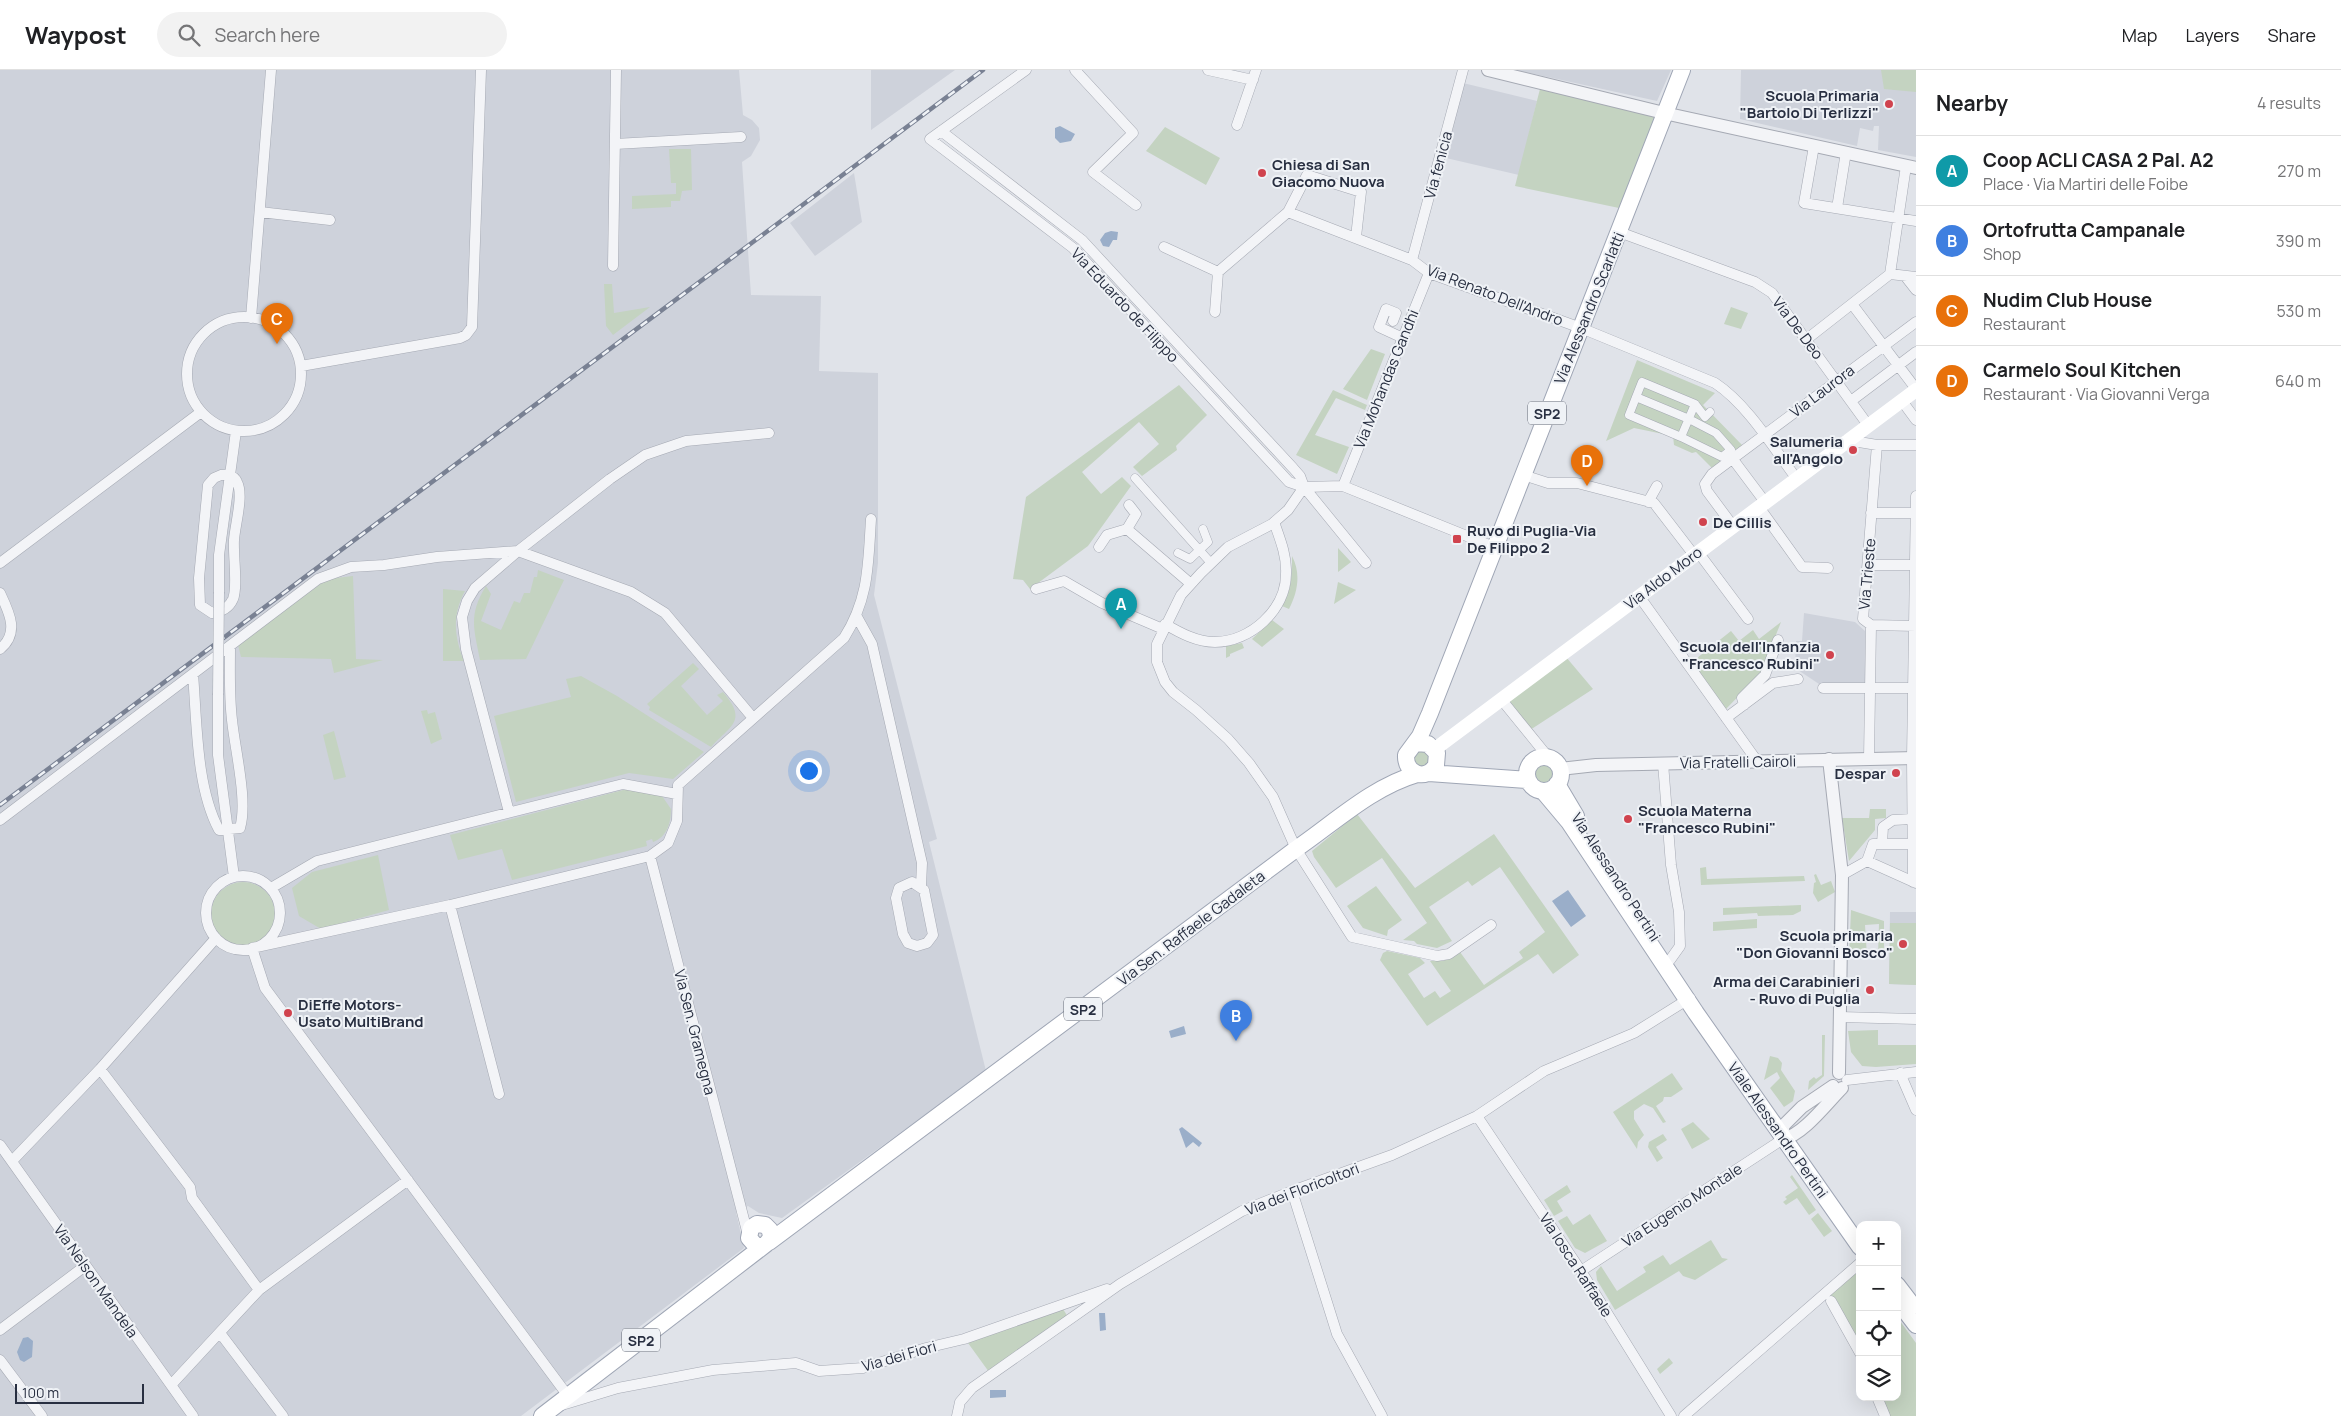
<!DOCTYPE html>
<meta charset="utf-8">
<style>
:root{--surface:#fff;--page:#f2f2f2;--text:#202124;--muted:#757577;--line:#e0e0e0;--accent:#b45309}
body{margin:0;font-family:Manrope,sans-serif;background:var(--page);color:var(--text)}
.controls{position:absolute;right:15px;bottom:15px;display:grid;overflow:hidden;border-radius:10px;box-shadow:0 5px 20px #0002}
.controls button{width:45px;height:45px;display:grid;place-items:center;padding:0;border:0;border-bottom:1px solid var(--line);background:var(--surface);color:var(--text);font:25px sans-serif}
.scale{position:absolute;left:15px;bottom:12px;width:129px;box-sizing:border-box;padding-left:5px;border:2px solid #282f41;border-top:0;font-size:14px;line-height:18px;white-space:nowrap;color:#282f41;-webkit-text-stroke:4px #eff2f6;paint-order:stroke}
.you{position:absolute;left:808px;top:700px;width:18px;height:18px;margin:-12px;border:4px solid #fff;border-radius:50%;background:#1a73e8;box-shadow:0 0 0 8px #1a73e833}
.badge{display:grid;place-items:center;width:32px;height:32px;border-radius:50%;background:var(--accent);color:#fff;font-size:16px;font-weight:700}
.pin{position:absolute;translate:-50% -41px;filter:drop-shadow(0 1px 2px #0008)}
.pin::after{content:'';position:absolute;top:26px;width:18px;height:15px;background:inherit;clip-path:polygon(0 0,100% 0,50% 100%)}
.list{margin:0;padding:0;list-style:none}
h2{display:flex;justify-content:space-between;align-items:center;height:65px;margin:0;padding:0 20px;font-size:21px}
h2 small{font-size:16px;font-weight:400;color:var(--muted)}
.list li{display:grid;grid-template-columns:32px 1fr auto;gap:15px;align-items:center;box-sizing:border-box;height:70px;padding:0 20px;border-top:1px solid var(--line)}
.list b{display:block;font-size:19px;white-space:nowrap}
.list p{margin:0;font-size:16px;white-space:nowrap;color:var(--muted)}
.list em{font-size:16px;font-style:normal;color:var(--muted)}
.icon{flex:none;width:28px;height:28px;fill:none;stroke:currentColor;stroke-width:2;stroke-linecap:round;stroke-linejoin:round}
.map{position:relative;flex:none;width:1916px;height:1346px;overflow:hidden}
header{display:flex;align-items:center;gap:30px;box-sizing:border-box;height:70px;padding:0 25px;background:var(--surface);border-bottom:1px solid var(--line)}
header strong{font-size:24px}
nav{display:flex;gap:28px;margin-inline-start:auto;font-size:18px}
.search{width:350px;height:45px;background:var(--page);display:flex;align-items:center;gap:12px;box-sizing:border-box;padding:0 18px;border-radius:28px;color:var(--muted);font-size:19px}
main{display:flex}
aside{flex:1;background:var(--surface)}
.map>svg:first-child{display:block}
.built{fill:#ced2db}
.green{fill:#c4d3c1}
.water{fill:#9aaec9}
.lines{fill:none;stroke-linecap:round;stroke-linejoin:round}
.pedestrian-casing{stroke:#a5a9b3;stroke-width:9}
.minor-casing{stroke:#a5a9b3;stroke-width:11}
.tertiary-casing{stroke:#a5a9b3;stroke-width:14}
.primary-casing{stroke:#9fa6b5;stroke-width:18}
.pedestrian{stroke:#f3f4f7;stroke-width:8}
.minor{stroke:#f3f4f7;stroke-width:10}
.tertiary{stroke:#f3f4f7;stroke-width:12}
.secondary{stroke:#fff;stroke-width:14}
.primary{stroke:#fff;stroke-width:16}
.rail-casing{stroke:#798193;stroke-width:4.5}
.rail{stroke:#eff2f6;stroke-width:2.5;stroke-dasharray:8;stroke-linecap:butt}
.minor-bridge-casing{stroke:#a5a9b3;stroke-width:11;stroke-linecap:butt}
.minor-bridge{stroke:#f3f4f7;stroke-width:10}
.poi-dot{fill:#d0434e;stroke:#eff2f6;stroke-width:2}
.labels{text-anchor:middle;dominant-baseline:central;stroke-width:4;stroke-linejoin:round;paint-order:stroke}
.shield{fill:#eff2f6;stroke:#646a77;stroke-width:1}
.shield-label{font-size:14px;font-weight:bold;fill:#282f41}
.poi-label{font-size:15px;font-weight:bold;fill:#282f41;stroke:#eff2f6;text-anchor:end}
.street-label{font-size:15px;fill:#282f41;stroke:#eff2f6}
</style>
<header>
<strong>Waypost</strong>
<div class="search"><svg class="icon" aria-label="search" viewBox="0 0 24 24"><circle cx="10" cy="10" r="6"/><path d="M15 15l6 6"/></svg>Search here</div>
<nav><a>Map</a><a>Layers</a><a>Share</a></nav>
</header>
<main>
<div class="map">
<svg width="1916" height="1346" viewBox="0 0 1916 1346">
<rect width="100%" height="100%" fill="#e0e3e9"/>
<path class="built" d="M0,0H739L743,45L752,50L759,58L760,70L751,86L742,92L751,225L821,226L819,301L878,303V493L874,525L937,769L929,772L986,1001L782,1148L759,1143L748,1136L736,1142L744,1178L521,1346H0Z
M871,0H955L871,60Z
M1516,0H1671L1657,31Z
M1741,0H1916V87L1878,80L1879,56H1874L1873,61L1860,58L1857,76L1740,49Z
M1463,13L1537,31L1519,105L1446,88Z
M854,103L862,152L815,186L790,153Z
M1804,543L1855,552L1865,561V615L1819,614L1795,598L1796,571H1802Z
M1890,842H1916V915L1889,914Z"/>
<path class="green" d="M1881,0H1916V22L1884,19Z
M1540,19L1656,46L1619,138L1515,116Z
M1165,57L1220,88L1206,115L1146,81Z
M669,79H691L692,120L682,121L680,131H671V137L632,139V126L676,124V113H671Z
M604,214H612L614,243L650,237L613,265L606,256Z
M1731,237L1748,243L1741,259L1724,254Z
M1371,279L1385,284L1367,330L1343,319Z
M1637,290L1715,323L1703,335L1743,376L1713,399L1696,382L1692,383L1674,375L1673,366L1634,358L1606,371Z
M1179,315L1207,345L1176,376L1177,380L1142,406L1133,397L1159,374L1139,352L1082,402L1101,424L1122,407L1131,416L1088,476L1030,519L1023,510L1013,509L1026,427Z
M1333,320L1367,335L1365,340L1336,328L1315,365L1349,377L1337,404L1296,385Z
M1338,478L1351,492L1338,502Z
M1292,486C1301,503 1298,522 1289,539L1282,536C1292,520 1292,504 1292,486Z
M538,500L564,510L526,589L480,590C474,559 468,545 486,516L491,524L481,551L501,560L514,531L520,533L524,523H530L534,507H537Z
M353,506L356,589L383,590L334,603L331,589L241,587L238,575L327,509Z
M1338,512L1356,520L1334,534Z
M443,519L465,521C452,545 454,566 464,591H443Z
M1272,550L1284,559L1262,577L1252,569Z
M1781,552L1761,603L1726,639L1692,592L1731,561L1739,571L1753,560L1759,569Z
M1242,573L1244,578L1230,584V586L1226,588V576Z
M1566,587L1593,619L1530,660L1507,632Z
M693,593L699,599L681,616L707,645L723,631L717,625L723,622C748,651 731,655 711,677L649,640L650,637L647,634Z
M581,606L617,626L704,682L673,709L629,703L516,732L494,646L571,627L566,609Z
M427,640L428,644L435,642L442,669L431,674L421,641Z
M334,661L346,707L334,710L323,665Z
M1420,679L1431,685L1426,697H1417L1412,685Z
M1534 704a10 10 0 1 1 20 0a10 10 0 1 1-20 0Z
M627,719L662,726L671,739C671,753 667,767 653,772L652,769L646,771L647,776L512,810L502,779L458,790L450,765Z
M1870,739H1886V748L1875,749V760L1849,791L1842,748H1869Z
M1357,744L1415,818L1494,764L1579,885L1553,904L1538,884L1427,956L1380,890L1383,883L1387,881L1420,888L1425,893L1408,904L1424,928L1435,921L1440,928L1451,921L1430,891H1443L1460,882L1484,915L1523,888L1519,882L1545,862L1500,797L1472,816L1468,811L1429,837L1452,871L1437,878L1417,874L1414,871L1403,870L1427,853L1382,788L1336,818L1314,787L1312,781Z
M378,785L389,840L321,859L299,846L292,818L312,802Z
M1706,797L1707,809L1804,806L1805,811L1701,815L1700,798Z
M1816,804L1821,815L1831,811L1835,822L1818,832L1813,823L1814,813L1816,812L1814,805Z
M211 844a32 32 0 1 1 64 0a32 32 0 1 1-64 0Z
M1376,816L1402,850L1388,860L1387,866L1363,858L1347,836Z
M1801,835V841L1793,845L1758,846L1757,843L1723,845V838Z
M1851,840L1884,851V885H1878L1879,854L1865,855L1867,886L1849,887Z
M1757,849V858L1713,861V852Z
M1890,853H1916V915L1889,914Z
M1878,960V975H1916V994L1876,997L1862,996L1851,982L1848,961Z
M1822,965H1825L1824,1006L1808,1020L1809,1011L1814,1007L1816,1009L1822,1005Z
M1770,986L1778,988L1782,993L1781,1000L1795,1021L1793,1031L1784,1037L1770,1018L1780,1008L1777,1002L1764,1010Z
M1672,1003L1683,1019L1671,1027H1664L1663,1031L1656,1036L1666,1052L1663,1053L1653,1038L1644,1034L1634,1041V1049L1644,1065L1638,1072L1637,1079L1613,1042Z
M1693,1052L1710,1069L1692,1079L1681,1059Z
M1663,1064L1667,1070L1656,1077L1663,1088L1657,1092L1648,1077L1649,1072Z
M1792,1105L1816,1140L1809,1145L1797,1128L1786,1135L1783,1132L1787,1129L1785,1127L1798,1118L1790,1107Z
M1567,1115L1571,1122L1557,1131L1563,1141L1554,1146L1544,1130Z
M1818,1143L1832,1161L1824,1167L1811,1149Z
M1590,1144L1607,1171L1585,1183L1575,1178L1558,1151L1567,1146L1573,1155Z
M1711,1170L1722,1188L1728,1189L1695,1210L1683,1206L1679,1201L1615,1240L1597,1210L1596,1202L1601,1196L1617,1221L1646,1202L1643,1197L1663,1185L1670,1195Z
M1860,1199V1276L1843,1243L1830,1225Z
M1063,1239L1068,1247L989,1302L968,1273Z
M1897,1247L1916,1273V1346H1889L1881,1327H1897Z
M1669,1288L1673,1293L1660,1304L1657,1299Z"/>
<path class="water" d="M1060,56L1075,64L1071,71L1060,73L1055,68V58Z
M1111,161L1118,162L1117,170H1113L1109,177L1103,176L1100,170L1105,163Z
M1568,820L1586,846L1571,857L1552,831Z
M1184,956L1186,964L1171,968L1169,961Z
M1182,1057L1202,1073L1199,1077L1193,1072L1186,1078L1179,1059Z
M1099,1243H1105L1106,1260L1100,1261Z
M28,1267L33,1271L32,1287L24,1292L20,1290L17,1282L23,1268Z
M990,1320H1006V1327L990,1328Z"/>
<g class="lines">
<g class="pedestrian-casing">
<path id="pedestrian" d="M1636,327L1689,349L1716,363L1731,380L1722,387L1681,367
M1695,334L1642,312L1629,345L1681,367L1695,334L1705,347L1710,342
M1135,408L1211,493
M1178,483L1190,489L1208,472L1203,459"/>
</g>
<g class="minor-casing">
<path id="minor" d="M1026,0L930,69L1073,178L1289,412L1304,417L1343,416L1494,477
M1075,0L1133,63L1093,102L1136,135
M1208,0L1253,10
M1237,55L1256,0
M941,61L1082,170L1293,398L1300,406L1304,417L1366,493
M615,74L741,67
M1814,76L1804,133L1916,151
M1837,138L1846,82
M260,142L330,150
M1619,162L1755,212L1772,223L1868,355
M1356,167L1361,122L1307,105L1288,142L1412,190L1429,203L1581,258L1715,313C1747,334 1773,377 1796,408
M1164,177L1218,202L1288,142
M1412,190L1463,0
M613,196L616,0
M1890,204L1916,207
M1905,206L1916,220
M1852,234L1916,319
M1215,242L1218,202
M187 304a57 57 0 1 1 114 0a57 57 0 1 1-114 0Z
M251,248L271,0
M1393,251L1396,243L1386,239L1379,257L1403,268
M1807,269L1890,204L1906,96
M301,296L460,268L466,265L472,257L481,0
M1851,331L1916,282
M1902,331L1916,350
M1847,370L1877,375H1916
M1732,388L1765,432
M221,405C227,404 234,405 237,412C244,425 235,455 234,470C233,485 238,517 233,529C229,538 221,542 212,543L200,535L199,508L208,415L214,408Z
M1523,405L1548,413H1577L1654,433L1694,485
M1343,416L1429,203
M1304,417L1288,440L1272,454L1228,477L1201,503L1181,525L1157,574V592L1165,612L1173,622L1196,640L1228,669L1249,693L1273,727L1296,779L1352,867L1437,886L1449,884L1491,855
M1648,432L1657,416
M1759,437L1802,497L1828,498
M1871,443H1916
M1733,456L1707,421L1705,414L1712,404L1916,252
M1127,459L1136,444L1129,435
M1099,477L1107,465L1127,459L1191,514
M1698,482L1748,549
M0,493L201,342
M1868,495H1916
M1036,519L1064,511L1102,533L1163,559
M219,522V485L236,361
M0,523C9,542 20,563 0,579
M1639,526L1757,691
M857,547L872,574L922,793L921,816
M1165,554C1180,563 1197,572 1215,572C1250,572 1286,540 1286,504C1287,486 1280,469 1274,452
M1871,555L1916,556
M193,604C197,653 196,717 219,760L240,758C248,731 235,680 232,650C229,625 230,601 230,576
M1823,618H1916
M218,625V685L234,807
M1501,629L1544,682L1546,687
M1744,635L1742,628L1765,605L1778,570
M1726,648L1773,613L1798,609
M1869,689L1871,555L1863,549L1877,375
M1663,693L1671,795L1679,842L1680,876L1670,890
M509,742L466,579L462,547L467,531L475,518L518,481L631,522L665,543L753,648
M0,750L318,509L351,497L384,495L437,487L518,481L610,409L645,385L686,371L769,363
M1882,774L1883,757L1893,750L1912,749
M650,786L748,1165
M1867,791L1873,774H1916
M1842,805L1867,791L1916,813
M206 843a37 37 0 1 1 74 0a37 37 0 1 1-74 0Z
M912,812L924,820L933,865L927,873L917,876L908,873L903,864L896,828L899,818Z
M1913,812L1912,688L1916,426
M271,818L317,791L623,714L677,724
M450,835L499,1024
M1840,947L1916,949
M100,999L190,1117L192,1128L259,1220
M1900,1003L1916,1040
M1847,1010L1916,1002
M1477,1046L1581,1201L1671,1346
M0,1075L193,1346
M12,1091L100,999L216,868
M1292,1121L1337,1264L1382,1346
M1581,1201L1783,1069
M1831,1231L1860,1283
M0,1260L85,1196
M220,1263L283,1346
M0,1290L42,1346
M171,1315L259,1220L408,1110
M568,1326L265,918L252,878L450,835L650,786L668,773L677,751L678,715L844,568C869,528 868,495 871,449
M1877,1327L1885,1346
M562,1335L618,1318L713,1300L796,1293L819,1301L863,1298L926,1278L964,1269L1107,1219
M957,1346L960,1332L972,1318L1120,1214L1242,1141L1292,1121L1392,1085L1477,1046L1544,1001L1634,963L1690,928
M1684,1346L1860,1193"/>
</g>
<g class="tertiary-casing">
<path id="tertiary" d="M1488,0L1664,43L1916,98
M1829,689L1842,805L1839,1003
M1560,699L1596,695L1916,688
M1833,1016L1802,1037L1783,1056V1069C1803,1065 1827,1033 1842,1018"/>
</g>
<g class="primary-casing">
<path id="primary" d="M1416,673L1428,674L1437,683L1436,695C1426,712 1405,704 1406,685L1420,666L1430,643L1682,0
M1527 704a17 17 0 1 1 34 0a17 17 0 1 1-34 0Z
M1429,703L1528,710
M1557,714L1576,746
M1543,721L1569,752L1696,943L1860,1177
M769,1172L1296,779C1334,753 1372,717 1417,704
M1897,1215L1913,1236
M1897,1230L1916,1255
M542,1346L766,1174L771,1168L770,1160L765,1155L757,1154L751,1158L749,1168L756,1176H763"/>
</g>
<use href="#pedestrian" class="pedestrian"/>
<use href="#minor" class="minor"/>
<use href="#tertiary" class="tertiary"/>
<path class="secondary" d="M1435,679L1916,320"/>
<use href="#primary" class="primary"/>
<g class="rail-casing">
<path id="rail" d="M0,735L983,0"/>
</g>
<use href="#rail" class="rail"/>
<g class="minor-bridge-casing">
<path id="minor-bridge" d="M218,625L219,522"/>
</g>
<use href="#minor-bridge" class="minor-bridge"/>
</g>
<g class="poi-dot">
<circle cx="1889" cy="34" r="5"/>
<circle cx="1262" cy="103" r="5"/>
<circle cx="1853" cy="380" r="5"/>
<circle cx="1703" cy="452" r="5"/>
<rect x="1452" y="464" width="10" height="10" rx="2.5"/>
<circle cx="1830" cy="585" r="5"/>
<circle cx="1896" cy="703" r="5"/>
<circle cx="1628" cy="749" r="5"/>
<circle cx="1903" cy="874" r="5"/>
<circle cx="1870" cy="920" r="5"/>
<circle cx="288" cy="943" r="5"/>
</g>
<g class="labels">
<g class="shield">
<rect x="1528" y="331.5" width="38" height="23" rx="4"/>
<rect x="1064" y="927.5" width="38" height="23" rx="4"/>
<rect x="622" y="1258.5" width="38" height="23" rx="4"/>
</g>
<g class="shield-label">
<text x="1547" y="343">SP2</text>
<text x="1083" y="939">SP2</text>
<text x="641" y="1270">SP2</text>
</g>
<g class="poi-label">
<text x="1879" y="25">Scuola Primaria<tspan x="1879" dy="17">"Bartolo Di Terlizzi"</tspan></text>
<text x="1272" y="94" text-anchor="start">Chiesa di San<tspan x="1272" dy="17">Giacomo Nuova</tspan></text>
<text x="1843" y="371">Salumeria<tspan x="1843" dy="17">all'Angolo</tspan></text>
<text x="1713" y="452" text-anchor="start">De Cillis</text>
<text x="1467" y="460" text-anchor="start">Ruvo di Puglia-Via<tspan x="1467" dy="17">De Filippo 2</tspan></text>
<text x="1820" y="576">Scuola dell'Infanzia<tspan x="1820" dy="17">"Francesco Rubini"</tspan></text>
<text x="1886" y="703">Despar</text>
<text x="1638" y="740" text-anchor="start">Scuola Materna<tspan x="1638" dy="17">"Francesco Rubini"</tspan></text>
<text x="1893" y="865">Scuola primaria<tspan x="1893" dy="17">"Don Giovanni Bosco"</tspan></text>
<text x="1860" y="911">Arma dei Carabinieri<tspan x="1860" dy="17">- Ruvo di Puglia</tspan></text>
<text x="298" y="934" text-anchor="start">DiEffe Motors-<tspan x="298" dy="17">Usato MultiBrand</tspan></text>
</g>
<g class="street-label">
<text transform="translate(1438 95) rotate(-75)">Via fenicia</text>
<text transform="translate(1495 225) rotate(21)">Via Renato Dell'Andro</text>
<text transform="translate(1125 235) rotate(47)">Via Eduardo de Filippo</text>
<text transform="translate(1589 238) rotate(-68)">Via Alessandro Scarlatti</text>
<text transform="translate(1798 258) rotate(53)">Via De Deo</text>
<text transform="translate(1386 309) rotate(-68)">Via Mohandas Gandhi</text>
<text transform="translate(1822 321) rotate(-37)">Via Laurora</text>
<text transform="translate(1867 504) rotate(-85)">Via Trieste</text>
<text transform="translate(1663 508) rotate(-37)">Via Aldo Moro</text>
<text transform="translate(1738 692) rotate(-1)">Via Fratelli Cairoli</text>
<text transform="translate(1616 807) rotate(57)">Via Alessandro Pertini</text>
<text transform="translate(1191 858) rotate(-37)">Via Sen. Raffaele Gadaleta</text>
<text transform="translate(695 962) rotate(76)">Via Sen. Gramegna</text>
<text transform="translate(1778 1060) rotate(55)">Viale Alessandro Pertini</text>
<text transform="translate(1302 1119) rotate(-21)">Via dei Floricoltori</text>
<text transform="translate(1682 1135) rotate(-33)">Via Eugenio Montale</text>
<text transform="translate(1576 1195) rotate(57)">Via Iosca Raffaele</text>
<text transform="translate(96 1211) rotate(55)">Via Nelson Mandela</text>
<text transform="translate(899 1286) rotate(-16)">Via dei Fiori</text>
</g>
</g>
</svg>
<div class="controls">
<button>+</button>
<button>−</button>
<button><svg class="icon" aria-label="locate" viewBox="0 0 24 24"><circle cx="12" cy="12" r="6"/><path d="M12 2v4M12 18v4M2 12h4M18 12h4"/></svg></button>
<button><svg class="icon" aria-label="layers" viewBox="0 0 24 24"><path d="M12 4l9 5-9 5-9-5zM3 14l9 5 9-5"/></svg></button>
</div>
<div class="scale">100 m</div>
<div class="you"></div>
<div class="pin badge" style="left:1121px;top:559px;background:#0f9aa8">A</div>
<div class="pin badge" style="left:1236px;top:971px;background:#3f7fe0">B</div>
<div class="pin badge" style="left:277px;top:274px;background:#e8710a">C</div>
<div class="pin badge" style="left:1587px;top:416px;background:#e8710a">D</div>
</div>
<aside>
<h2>Nearby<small>4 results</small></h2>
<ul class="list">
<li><span class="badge" style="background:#0f9aa8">A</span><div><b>Coop ACLI CASA 2 Pal. A2</b><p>Place · Via Martiri delle Foibe</p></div><em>270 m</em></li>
<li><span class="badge" style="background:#3f7fe0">B</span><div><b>Ortofrutta Campanale</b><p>Shop</p></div><em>390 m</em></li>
<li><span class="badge" style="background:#e8710a">C</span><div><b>Nudim Club House</b><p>Restaurant</p></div><em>530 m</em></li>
<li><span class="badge" style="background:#e8710a">D</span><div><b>Carmelo Soul Kitchen</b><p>Restaurant · Via Giovanni Verga</p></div><em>640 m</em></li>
</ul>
</aside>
</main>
